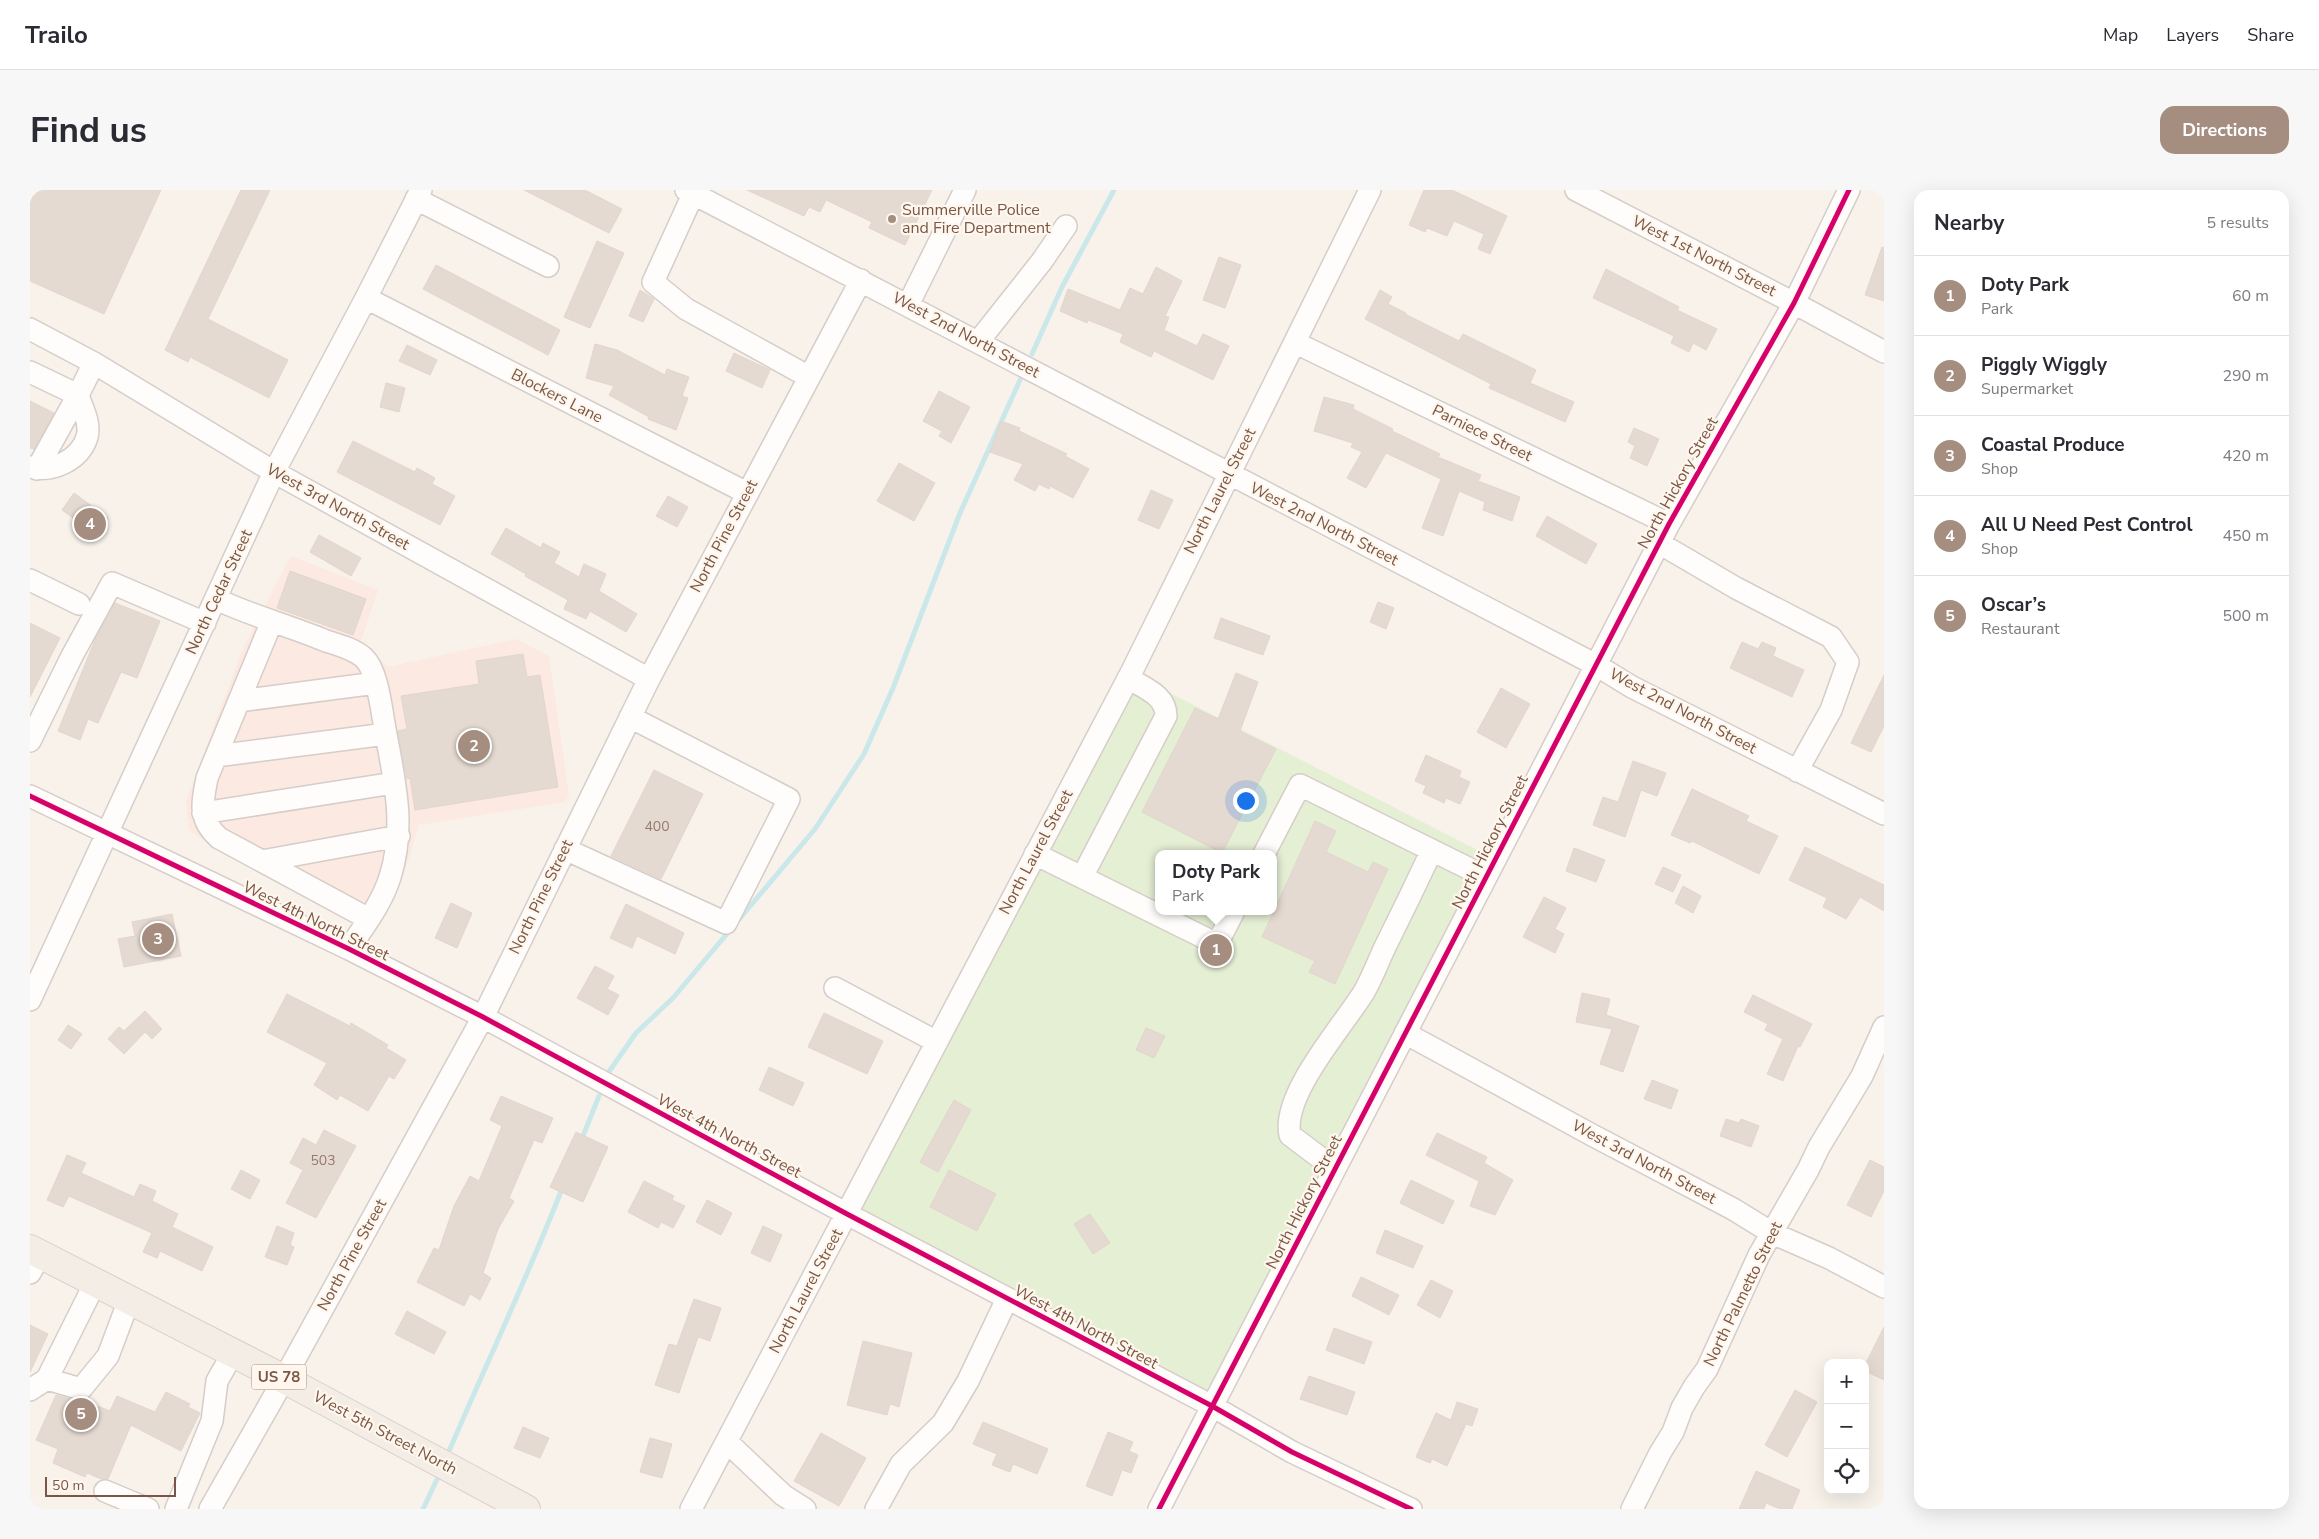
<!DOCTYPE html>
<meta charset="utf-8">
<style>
:root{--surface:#fff;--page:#f7f7f7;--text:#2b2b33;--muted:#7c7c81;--line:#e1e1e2;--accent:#a58d80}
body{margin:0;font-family:"Nunito Sans",sans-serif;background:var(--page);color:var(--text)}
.controls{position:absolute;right:15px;bottom:15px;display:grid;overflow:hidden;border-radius:10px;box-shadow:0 5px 20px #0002}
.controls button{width:45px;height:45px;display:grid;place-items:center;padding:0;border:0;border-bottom:1px solid var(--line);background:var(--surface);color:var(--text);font:25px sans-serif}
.scale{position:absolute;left:15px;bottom:12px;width:131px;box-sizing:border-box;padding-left:5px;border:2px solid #795747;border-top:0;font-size:14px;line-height:18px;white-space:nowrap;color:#795747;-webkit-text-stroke:4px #fff7ed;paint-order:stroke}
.you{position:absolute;left:1215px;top:610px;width:18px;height:18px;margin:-12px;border:4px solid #fff;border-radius:50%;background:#1a73e8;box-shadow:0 0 0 8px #1a73e833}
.badge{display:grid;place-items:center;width:32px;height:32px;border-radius:50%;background:var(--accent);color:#fff;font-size:16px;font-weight:700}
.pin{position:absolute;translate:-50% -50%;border:2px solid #fff;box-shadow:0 1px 5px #0006}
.popup{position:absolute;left:1125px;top:660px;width:122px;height:65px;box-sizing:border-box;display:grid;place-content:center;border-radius:10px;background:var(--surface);filter:drop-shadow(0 1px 4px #0005);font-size:16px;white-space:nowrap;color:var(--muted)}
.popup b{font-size:19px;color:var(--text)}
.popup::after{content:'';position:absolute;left:50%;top:100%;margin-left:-10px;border:10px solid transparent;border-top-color:var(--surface)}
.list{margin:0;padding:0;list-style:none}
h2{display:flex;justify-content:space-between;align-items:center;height:65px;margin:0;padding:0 20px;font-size:21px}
h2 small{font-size:16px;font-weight:400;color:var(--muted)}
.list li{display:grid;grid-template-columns:32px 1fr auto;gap:15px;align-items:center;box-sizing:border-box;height:80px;padding:0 20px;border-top:1px solid var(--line)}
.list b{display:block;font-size:19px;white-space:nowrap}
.list p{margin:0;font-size:16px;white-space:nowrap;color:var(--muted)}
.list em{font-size:16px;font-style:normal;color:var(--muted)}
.icon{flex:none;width:28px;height:28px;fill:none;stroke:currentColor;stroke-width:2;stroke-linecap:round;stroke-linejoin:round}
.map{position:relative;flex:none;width:1854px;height:1319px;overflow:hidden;border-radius:15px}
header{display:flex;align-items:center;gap:30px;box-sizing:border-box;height:70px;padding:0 25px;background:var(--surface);border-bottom:1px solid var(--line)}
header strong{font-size:24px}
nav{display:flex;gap:28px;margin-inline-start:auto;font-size:18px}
.intro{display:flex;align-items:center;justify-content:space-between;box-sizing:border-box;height:120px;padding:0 30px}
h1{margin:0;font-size:35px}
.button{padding:12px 22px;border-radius:15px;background:var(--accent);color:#fff;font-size:18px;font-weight:700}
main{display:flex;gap:30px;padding:0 30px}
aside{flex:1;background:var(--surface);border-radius:15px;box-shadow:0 5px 20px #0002}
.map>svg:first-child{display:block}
.commercial{fill:#fce9e1}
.green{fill:#e5efd4;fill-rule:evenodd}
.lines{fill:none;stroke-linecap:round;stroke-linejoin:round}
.stream{stroke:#cae8ea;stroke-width:5}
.building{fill:#e5dad2;stroke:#e2d5cc}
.minor-casing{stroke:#d6cdc8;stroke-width:24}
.major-casing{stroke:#dacfc8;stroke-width:30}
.minor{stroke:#fefdfc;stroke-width:21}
.major{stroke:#f3ede5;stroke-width:28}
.cycleway-casing{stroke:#fff7ed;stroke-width:8}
.cycleway{stroke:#d6006c;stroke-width:5}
.poi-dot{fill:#a58d80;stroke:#fff7ed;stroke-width:2}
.labels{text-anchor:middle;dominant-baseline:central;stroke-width:4.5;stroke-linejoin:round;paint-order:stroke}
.number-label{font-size:14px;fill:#967a6c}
.shield{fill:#fff7ed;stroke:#a18779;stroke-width:1}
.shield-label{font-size:15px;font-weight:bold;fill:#795747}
.poi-label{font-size:16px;fill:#795747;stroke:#fff7ed;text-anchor:start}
.street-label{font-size:16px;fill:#795747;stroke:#fff7ed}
</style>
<header>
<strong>Trailo</strong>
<nav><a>Map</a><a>Layers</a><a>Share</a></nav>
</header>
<div class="intro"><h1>Find us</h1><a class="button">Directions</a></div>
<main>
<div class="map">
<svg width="1854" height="1319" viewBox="0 0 1854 1319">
<rect width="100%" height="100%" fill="#f8f2eb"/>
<path class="commercial" d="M261,366L348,400L331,451L358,477L486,449L519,466L539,606L534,612L389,635L371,693L346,740L175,651L159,640L156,611L213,458Z"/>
<path class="green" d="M1101,483L1465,669L1182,1216L817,1024ZM1128,664H1244V721H1128Z"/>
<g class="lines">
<path class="stream" d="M1002,164L1032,97L1084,0
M578,883L606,843L643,808L785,639L834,564L863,498L930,323L990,190
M551,951L569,906
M417,1266C455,1176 498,1087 533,996
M393,1319L410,1283"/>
</g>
<path class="building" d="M0,0H131L74,124L0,91Z
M211,0H240L178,129L258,170L239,208L160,167L158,172L135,160Z
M494,0H555L592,19L579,43Z
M717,0H902L875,55L839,38L842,32L796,10L790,22L779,17L774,26Z
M1394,0H1422L1477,26L1460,64L1448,59L1454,44L1424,31L1417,46L1397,38L1395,42L1379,35Z
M567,51L594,63L560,138L534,127Z
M1852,57L1854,58V111L1835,105Z
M1189,67L1211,75L1195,118L1173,110Z
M406,75L530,140L518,165L393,99Z
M1126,77L1152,91L1135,126L1139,127L1134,140L1167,156L1173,144L1199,156L1183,190L1124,161L1121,167L1090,152L1093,144L1058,130L1057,133L1030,121L1038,99L1090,120L1100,98L1113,104Z
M1576,79L1649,117L1647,120L1687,139L1676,160L1663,153L1659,162L1641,153L1644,146L1563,108Z
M610,100L624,109L613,132L599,126Z
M1350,100L1362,107L1358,114L1376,123L1375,124L1429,151L1433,144L1506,180L1500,193L1544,212L1535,232L1459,198L1461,194L1335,129Z
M565,154L587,160L635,185L637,179L659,187L652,206L658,208L646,240L618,229L619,227L579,205L584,196L556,188Z
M377,155L407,170L400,185L369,171Z
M704,163L740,180L732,198L696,181Z
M356,193L375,198L369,222L350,217Z
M909,201L940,217L921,253L909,246L912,241L893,231Z
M1294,207L1324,215L1323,219L1363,239L1362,241L1410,264L1408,267L1451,285L1448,291L1490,307L1482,331L1453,320L1455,312L1429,301L1413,346L1392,338L1411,289L1356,263L1336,298L1317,288L1332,262L1321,257L1323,253L1284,241Z
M0,211L24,223L4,259L0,258Z
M971,231L990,238L989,241L1037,264L1035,266L1059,279L1043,308L1020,296L1019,299L1009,294L1005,301L984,290L993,274L960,262Z
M1604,238L1629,249L1617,276L1600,268L1605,256L1598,252Z
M323,251L385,282L387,278L405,288L402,294L425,306L410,335L307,282Z
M869,273L905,293L884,331L847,311Z
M1121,300L1143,310L1129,339L1108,330Z
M44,303L78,328L66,344L32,320Z
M638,306L658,317L647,337L626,326Z
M1517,326L1567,354L1556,374L1506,346Z
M476,338L511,358L513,353L530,362L524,373L549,387L554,374L576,384L569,401L607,424L596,442L560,421L556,429L534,419L538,410L495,386L496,384L461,364Z
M289,345L331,368L321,386L280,362Z
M260,381L336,409L323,445L247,418Z
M1348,412L1364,418L1356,439L1340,432Z
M85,413L130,431L107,488L91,482L68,533L58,529L50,550L28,541L65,450Z
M1191,428L1240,446L1233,465L1184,448Z
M0,433L30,448L0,507Z
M1712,452L1728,459L1732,452L1746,458L1743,466L1774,480L1762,507L1700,478Z
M493,464L497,487L510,485L528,597L385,620L380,588L377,589L368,541L377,539L371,506L449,494L446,471Z
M1206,483L1228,492L1210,541L1246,559L1192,663L1112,622L1165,518L1188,529Z
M1854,485V536L1841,562L1821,553Z
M1471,498L1500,514L1476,558L1447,542Z
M1396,565L1431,581L1429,587L1440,592L1430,614L1416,608L1414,613L1393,603L1396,596L1385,591Z
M1603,571L1636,583L1627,606L1611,600L1595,647L1563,635L1573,607L1588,612Z
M624,580L673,604L631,689L581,666Z
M1662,599L1719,626L1716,631L1748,646L1729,684L1662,651L1660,653L1641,645Z
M1285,631L1306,641L1296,662L1338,682L1343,672L1358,679L1305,794L1279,782L1285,771L1232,747Z
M1775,657L1854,695V721L1830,707L1816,729L1793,717L1797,708L1759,690Z
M1544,658L1575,670L1566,692L1536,681Z
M1633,677L1651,685L1643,702L1625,694Z
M1653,696L1671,706L1663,723L1645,713Z
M1514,707L1536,718L1525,739L1534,744L1525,763L1493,747Z
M421,713L442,723L427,758L405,748Z
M596,714L654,743L645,764L607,746L602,758L580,748Z
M142,724L151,766L94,777L88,749L105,746L102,732Z
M565,776L584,786L577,799L589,805L578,825L547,808Z
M1552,803L1580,809L1576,825L1609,836L1593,882L1570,874L1582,839L1546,832Z
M257,804L320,836L321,833L358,855L356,858L376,870L364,889L359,886L338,921L310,905L307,910L284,895L297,873L237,842Z
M1723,805L1782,834L1770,857L1768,856L1753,891L1737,884L1753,849L1735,840L1738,834L1714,822Z
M115,821L132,839L122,849L115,842L94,864L78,849L89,837L94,841Z
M794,823L853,851L837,884L778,857Z
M38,835L52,844L41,859L28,850Z
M1116,838L1135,846L1124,868L1106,860Z
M739,877L774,893L763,916L729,900Z
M1622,890L1648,900L1641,919L1614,909Z
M471,906L523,928L512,953L504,950L479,1008L484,1011L468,1039L453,1083L461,1088L450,1110L440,1104L434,1116L387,1092L404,1058L409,1060L424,1016L440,986L449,991L472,936L460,930Z
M924,910L941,920L908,982L890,972Z
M1696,929L1709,933L1711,929L1729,936L1721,957L1690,946Z
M294,940L326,956L286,1028L256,1013L273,980L260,973L273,948L286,955Z
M546,942L578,957L553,1012L520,997Z
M1407,943L1457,967L1454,973L1483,990L1465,1025L1440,1016L1449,991L1396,965Z
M37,965L56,973L51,983L104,1007L110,994L126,1001L122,1011L148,1024L142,1037L183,1057L172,1081L130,1061L127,1068L113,1062L122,1043L39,1006L33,1017L17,1010Z
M1840,970L1854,977V1001L1841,1027L1817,1015Z
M211,980L230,990L220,1009L201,999Z
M919,980L966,1004L947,1041L900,1017Z
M1381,990L1424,1011L1413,1034L1370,1013Z
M614,991L644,1006L642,1010L655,1016L643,1038L631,1032L628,1038L598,1022Z
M677,1010L702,1023L691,1045L666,1032Z
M1060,1024L1080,1053L1063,1064L1044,1034Z
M247,1036L264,1043L260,1055L264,1057L257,1075L235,1067Z
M733,1036L752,1045L740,1072L721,1063Z
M1355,1040L1393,1056L1383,1078L1346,1063Z
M1331,1087L1369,1105L1359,1125L1322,1106Z
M1401,1090L1423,1101L1410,1128L1387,1115Z
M664,1109L691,1118L680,1151L668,1147L649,1203L625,1195L639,1154L647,1156Z
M377,1121L416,1142L404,1164L365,1144Z
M0,1135L18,1144L0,1182Z
M1854,1137V1190L1835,1181V1175Z
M1304,1138L1342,1152L1334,1174L1296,1160Z
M833,1151L882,1163L869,1217L860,1214L857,1225L817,1215Z
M1279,1186L1325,1202L1317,1225L1270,1209Z
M1765,1200L1787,1212L1757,1267L1735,1255Z
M136,1202L160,1214L158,1217L170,1223L151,1261L101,1235L78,1289H71L57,1283L55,1287L23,1273L28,1259L6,1250L26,1205L47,1211H55L80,1221L87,1206L125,1222Z
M1427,1212L1448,1219L1442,1236L1436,1234L1417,1276L1402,1269L1400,1273L1386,1267L1406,1223L1421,1230Z
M953,1232L1018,1259L1007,1284L983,1274L980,1282L962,1275L967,1264L943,1254Z
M493,1237L519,1248L510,1268L484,1258Z
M1078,1242L1103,1252L1099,1261L1108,1265L1101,1283L1092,1280L1082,1306L1056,1296Z
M791,1243L836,1268L809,1316L764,1291Z
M620,1248L642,1254L632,1288L610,1282Z
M1726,1281L1770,1300L1762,1319H1750L1736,1313L1734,1319H1709Z"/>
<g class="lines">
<g class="minor-casing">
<path id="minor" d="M656,0L1566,475L1602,497L1854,624
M665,0L623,92L656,119L779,187
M1546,0L1764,113L1854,162
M386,9L518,76
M336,108L717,303
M878,115L935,0
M0,139L64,173L244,282L619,489
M948,152L1012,71L1036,36
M1266,153L1639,334
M0,182L48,205L64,173
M0,277C22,283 50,270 57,247C61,233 52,218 48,205
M7,279L48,205
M1629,353L1706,398L1801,447L1818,472L1801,520L1767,581
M0,390L49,414
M186,409C222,426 260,436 296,451C309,455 324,459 334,468C347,480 351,516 354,533C363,586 377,633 360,687C352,713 334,736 319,759
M242,431L177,588C172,614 168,629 189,648L339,729
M209,511L346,493
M0,551L42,466L82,393L175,433
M186,566L356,544
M0,606L319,759L453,827L817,1024L1182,1216L1262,1262L1381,1319
M173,623L364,593
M535,659L696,733L759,609L600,527
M1005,664L1187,754L1204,721
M1234,664L1270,595L1456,687
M232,671L369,646
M1052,687L1136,526C1136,505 1114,498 1098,488
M805,798L907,852
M0,810L244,282L336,108L391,0
M1375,843L1562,945L1703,1019L1742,1043L1799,1068L1854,1097
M1305,979L1260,945C1251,905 1313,836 1334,802C1342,788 1348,772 1355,757C1371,725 1387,692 1402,660
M0,1083L10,1065
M65,1093L17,1189L51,1199L78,1166L99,1110
M0,1200L17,1189
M697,1252L753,1305L775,1319
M75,1301L118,1319
M146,1319L182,1231L187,1191L203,1163
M180,1319L254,1189L453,827L619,489L831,90
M661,1319L1101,483L1340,0
M846,1319L871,1274L913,1233L938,1191L977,1109
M1129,1319L1639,334L1764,113L1819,0
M1602,1319L1630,1263L1643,1242L1652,1218L1664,1197L1677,1179L1729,1065L1778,980L1789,957L1832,886L1854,837"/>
</g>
<g class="major-casing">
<path id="major" d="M0,1059L254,1189L496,1319"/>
</g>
<use href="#minor" class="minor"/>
<use href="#major" class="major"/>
<g class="cycleway-casing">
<path id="cycleway" d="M0,606L319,759L453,827L817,1024L1182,1216L1262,1262L1381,1319
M1129,1319L1639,334L1764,113L1819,0"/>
</g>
<use href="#cycleway" class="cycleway"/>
</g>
<circle class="poi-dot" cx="862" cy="29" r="5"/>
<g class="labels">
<g class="number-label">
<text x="627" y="636">400</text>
<text x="293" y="970">503</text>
</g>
<rect class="shield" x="221.5" y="1174.5" width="55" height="25" rx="4"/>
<g class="shield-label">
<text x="249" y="1187">US 78</text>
</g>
<g class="poi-label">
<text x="872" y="20">Summerville Police<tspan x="872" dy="18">and Fire Department</tspan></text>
</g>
<g class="street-label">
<text transform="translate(1674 66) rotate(27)">West 1st North Street</text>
<text transform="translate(936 145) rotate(28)">West 2nd North Street</text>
<text transform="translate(527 206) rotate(27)">Blockers Lane</text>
<text transform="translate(1452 243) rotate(26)">Parniece Street</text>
<text transform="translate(1648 293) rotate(-61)">North Hickory Street</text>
<text transform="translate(1190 301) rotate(-63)">North Laurel Street</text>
<text transform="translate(308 317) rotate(29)">West 3rd North Street</text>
<text transform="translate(1294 334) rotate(27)">West 2nd North Street</text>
<text transform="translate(694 346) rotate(-62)">North Pine Street</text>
<text transform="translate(189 402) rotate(-65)">North Cedar Street</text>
<text transform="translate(1653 521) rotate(28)">West 2nd North Street</text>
<text transform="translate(1460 652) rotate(-63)">North Hickory Street</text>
<text transform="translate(1006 662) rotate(-62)">North Laurel Street</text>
<text transform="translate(511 707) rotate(-64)">North Pine Street</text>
<text transform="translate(286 731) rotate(26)">West 4th North Street</text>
<text transform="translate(699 946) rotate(28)">West 4th North Street</text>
<text transform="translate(1614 972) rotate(28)">West 3rd North Street</text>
<text transform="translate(1274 1012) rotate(-63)">North Hickory Street</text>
<text transform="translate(322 1065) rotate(-61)">North Pine Street</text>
<text transform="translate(776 1101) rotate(-62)">North Laurel Street</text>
<text transform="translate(1713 1104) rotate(-64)">North Palmetto Street</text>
<text transform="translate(1056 1137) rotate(28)">West 4th North Street</text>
<text transform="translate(355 1243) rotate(28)">West 5th Street North</text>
</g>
</g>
</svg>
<div class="controls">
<button>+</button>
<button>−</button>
<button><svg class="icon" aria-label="locate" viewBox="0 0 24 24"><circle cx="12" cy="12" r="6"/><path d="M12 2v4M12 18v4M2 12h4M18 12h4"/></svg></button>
</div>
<div class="scale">50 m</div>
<div class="you"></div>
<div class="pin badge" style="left:1186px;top:760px">1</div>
<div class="popup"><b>Doty Park</b>Park</div>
<div class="pin badge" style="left:444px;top:556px">2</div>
<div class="pin badge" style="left:128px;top:749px">3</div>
<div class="pin badge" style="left:60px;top:334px">4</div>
<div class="pin badge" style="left:51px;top:1224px">5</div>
</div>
<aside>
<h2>Nearby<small>5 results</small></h2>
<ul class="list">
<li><span class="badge">1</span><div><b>Doty Park</b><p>Park</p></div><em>60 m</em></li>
<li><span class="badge">2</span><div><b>Piggly Wiggly</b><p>Supermarket</p></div><em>290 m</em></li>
<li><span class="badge">3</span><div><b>Coastal Produce</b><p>Shop</p></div><em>420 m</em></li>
<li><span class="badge">4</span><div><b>All U Need Pest Control</b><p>Shop</p></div><em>450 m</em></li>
<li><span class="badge">5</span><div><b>Oscar’s</b><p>Restaurant</p></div><em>500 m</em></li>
</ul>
</aside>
</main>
